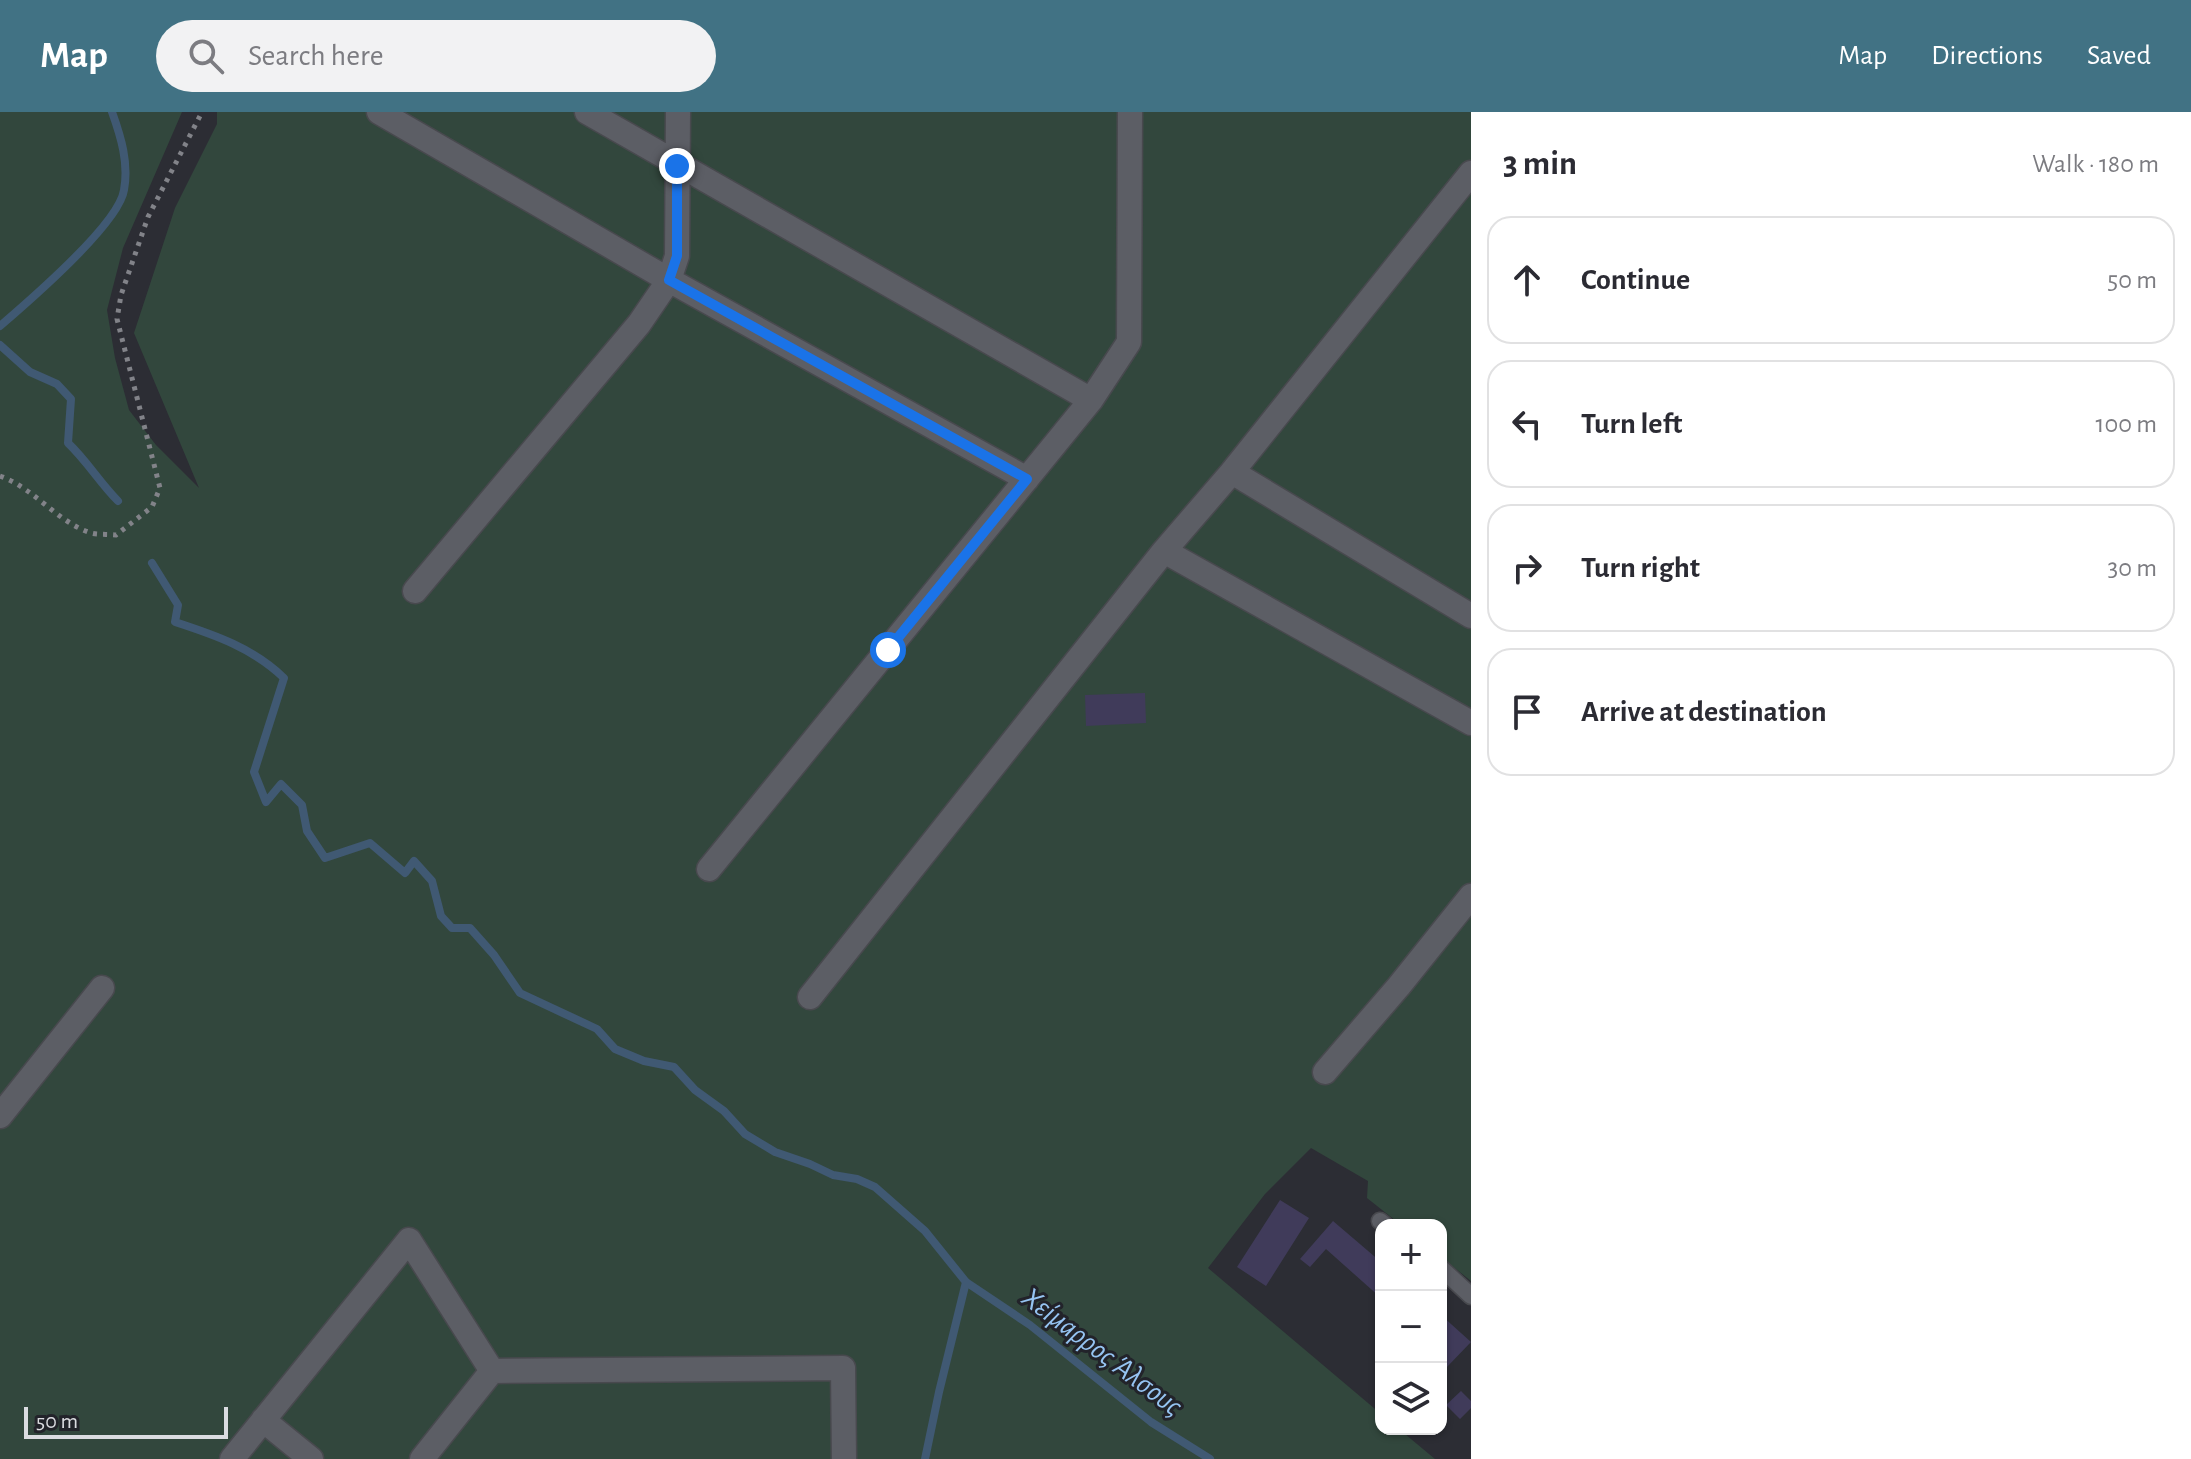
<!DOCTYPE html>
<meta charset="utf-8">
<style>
:root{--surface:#fff;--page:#f2f2f3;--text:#2b2b33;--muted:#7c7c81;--line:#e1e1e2;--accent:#417284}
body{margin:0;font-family:"Alegreya Sans",sans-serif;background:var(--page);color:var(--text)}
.controls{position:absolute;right:24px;bottom:24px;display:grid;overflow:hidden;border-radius:16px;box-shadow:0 2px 6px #0004}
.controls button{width:72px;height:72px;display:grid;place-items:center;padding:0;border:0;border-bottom:2px solid var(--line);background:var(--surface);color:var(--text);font:40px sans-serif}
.scale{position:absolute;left:24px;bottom:20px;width:204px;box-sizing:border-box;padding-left:8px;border:4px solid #dbdce1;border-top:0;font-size:22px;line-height:28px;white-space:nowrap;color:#dbdce1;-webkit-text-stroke:6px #22232a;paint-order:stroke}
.stop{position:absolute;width:24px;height:24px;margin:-18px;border:6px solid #1a73e8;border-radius:50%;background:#fff}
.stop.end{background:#1a73e8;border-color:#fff;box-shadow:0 2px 8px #0008}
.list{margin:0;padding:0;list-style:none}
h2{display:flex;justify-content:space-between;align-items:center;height:104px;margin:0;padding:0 32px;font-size:34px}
h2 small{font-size:26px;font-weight:400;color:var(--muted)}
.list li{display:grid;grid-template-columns:52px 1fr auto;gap:24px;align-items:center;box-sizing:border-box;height:128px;margin:0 16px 16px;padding:0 16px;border:2px solid var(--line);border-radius:24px}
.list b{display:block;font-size:30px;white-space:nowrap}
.list em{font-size:26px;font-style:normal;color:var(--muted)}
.icon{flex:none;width:44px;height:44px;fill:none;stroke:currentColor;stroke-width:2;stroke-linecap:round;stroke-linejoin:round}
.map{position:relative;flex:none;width:1471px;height:1347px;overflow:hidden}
header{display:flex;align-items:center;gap:48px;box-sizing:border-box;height:112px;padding:0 40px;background:var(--accent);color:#fff}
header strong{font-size:38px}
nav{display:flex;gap:44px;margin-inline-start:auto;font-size:28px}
.search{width:560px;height:72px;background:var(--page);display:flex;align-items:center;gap:20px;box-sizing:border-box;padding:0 28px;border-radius:44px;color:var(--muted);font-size:30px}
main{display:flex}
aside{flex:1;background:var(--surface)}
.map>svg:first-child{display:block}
.green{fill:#32473d}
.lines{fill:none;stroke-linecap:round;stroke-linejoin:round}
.stream{stroke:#405973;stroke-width:8}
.building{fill:#403b5a}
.service-casing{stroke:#48494e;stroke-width:19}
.minor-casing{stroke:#48494e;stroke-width:27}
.path{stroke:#828389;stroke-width:5;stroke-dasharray:4 6;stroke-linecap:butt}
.service{stroke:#5c5e65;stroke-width:16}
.minor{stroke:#5c5e65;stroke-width:24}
.route{stroke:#1a73e8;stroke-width:10}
.labels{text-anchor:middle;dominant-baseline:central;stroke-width:6;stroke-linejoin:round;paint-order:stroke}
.water-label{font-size:30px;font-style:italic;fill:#96c4f2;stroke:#22232a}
</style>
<header>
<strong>Map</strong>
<div class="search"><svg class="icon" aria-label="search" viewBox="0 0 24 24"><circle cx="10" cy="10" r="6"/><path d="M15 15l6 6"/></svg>Search here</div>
<nav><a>Map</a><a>Directions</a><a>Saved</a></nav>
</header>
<main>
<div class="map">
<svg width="1471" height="1347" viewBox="0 0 1471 1347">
<rect width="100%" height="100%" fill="#2c2d34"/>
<path class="green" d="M0,0H182L123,136L107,198L115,246L129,298L156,333L199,376L134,221L175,96L217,12V0H1471V1169L1441,1145V1113H1401L1367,1086L1368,1069L1311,1036L1265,1082L1208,1156L1381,1302V1317H1399L1435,1347H0Z"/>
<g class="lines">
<path class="stream" d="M0,214C28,190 119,112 124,78C129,51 121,25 112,0
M0,233L30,260L57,272L71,287L68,331C87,349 100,371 118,389
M152,451L178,493L175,510C215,523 253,536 284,566L254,660L266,690L281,672L302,693L307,719L325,746L370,731L405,761L414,749L432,769L441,804L452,816H470L494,843L520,881L597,917L615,937L644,949L674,955L695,978L724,999L745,1022L775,1040L810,1052L833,1063L857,1067L875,1075L925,1119L966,1170L1030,1213L1151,1310L1210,1347
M925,1347L939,1280L966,1170"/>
</g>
<path class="building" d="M1145,581L1146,611L1086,614L1085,583Z
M1280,1088L1309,1106L1266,1174L1237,1155Z
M1333,1109L1381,1150V1186L1326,1137L1310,1155L1300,1147Z
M1441,1203L1471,1230L1446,1256L1441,1252Z
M1461,1279L1471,1289V1296L1460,1307L1446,1293Z"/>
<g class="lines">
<g class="service-casing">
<path id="service" d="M1380,1109L1385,1113
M1441,1156L1471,1184"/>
</g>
<g class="minor-casing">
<path id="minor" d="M379,0L669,168L1027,367
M587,0L1091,288
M1232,360L1471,504
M1164,439L1471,611
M415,479L639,212L669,168L677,144L678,0
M709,757L1091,288L1129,230L1130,0
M810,885L1164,439L1232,360L1471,61
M1325,960L1399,874L1471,784
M0,1004L102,876
M492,1259L843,1256L844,1347
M263,1308L311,1347
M232,1347L409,1128L492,1259
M422,1347L492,1259"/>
</g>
<path class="path" d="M0,364C34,376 57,410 91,421C98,423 108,422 116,423L152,395L160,376L117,207L121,183L148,105L202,0"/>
<use href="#service" class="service"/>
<use href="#minor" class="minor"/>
</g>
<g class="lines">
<path class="route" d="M677,54V144L669,168L1027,367L888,538"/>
</g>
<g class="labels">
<g class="water-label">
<text transform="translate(1102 1240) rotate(37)">Χείμαρρος Άλσους</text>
</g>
</g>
</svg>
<div class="controls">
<button>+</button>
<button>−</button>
<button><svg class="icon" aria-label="layers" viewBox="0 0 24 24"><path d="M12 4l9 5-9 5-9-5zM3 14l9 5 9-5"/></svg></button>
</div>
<div class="scale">50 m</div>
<div class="stop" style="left:888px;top:538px"></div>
<div class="stop end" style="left:677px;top:54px"></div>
</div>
<aside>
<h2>3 min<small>Walk · 180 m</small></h2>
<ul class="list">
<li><svg class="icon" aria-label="ahead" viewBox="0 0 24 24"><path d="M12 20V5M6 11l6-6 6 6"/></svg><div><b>Continue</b></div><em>50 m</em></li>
<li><svg class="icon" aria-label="left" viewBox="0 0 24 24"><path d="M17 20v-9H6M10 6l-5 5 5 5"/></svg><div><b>Turn left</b></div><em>100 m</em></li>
<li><svg class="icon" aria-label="right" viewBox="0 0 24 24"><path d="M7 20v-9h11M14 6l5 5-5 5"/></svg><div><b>Turn right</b></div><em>30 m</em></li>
<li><svg class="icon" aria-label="arrive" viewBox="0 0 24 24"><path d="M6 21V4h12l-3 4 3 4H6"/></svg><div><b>Arrive at destination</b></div></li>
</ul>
</aside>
</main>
